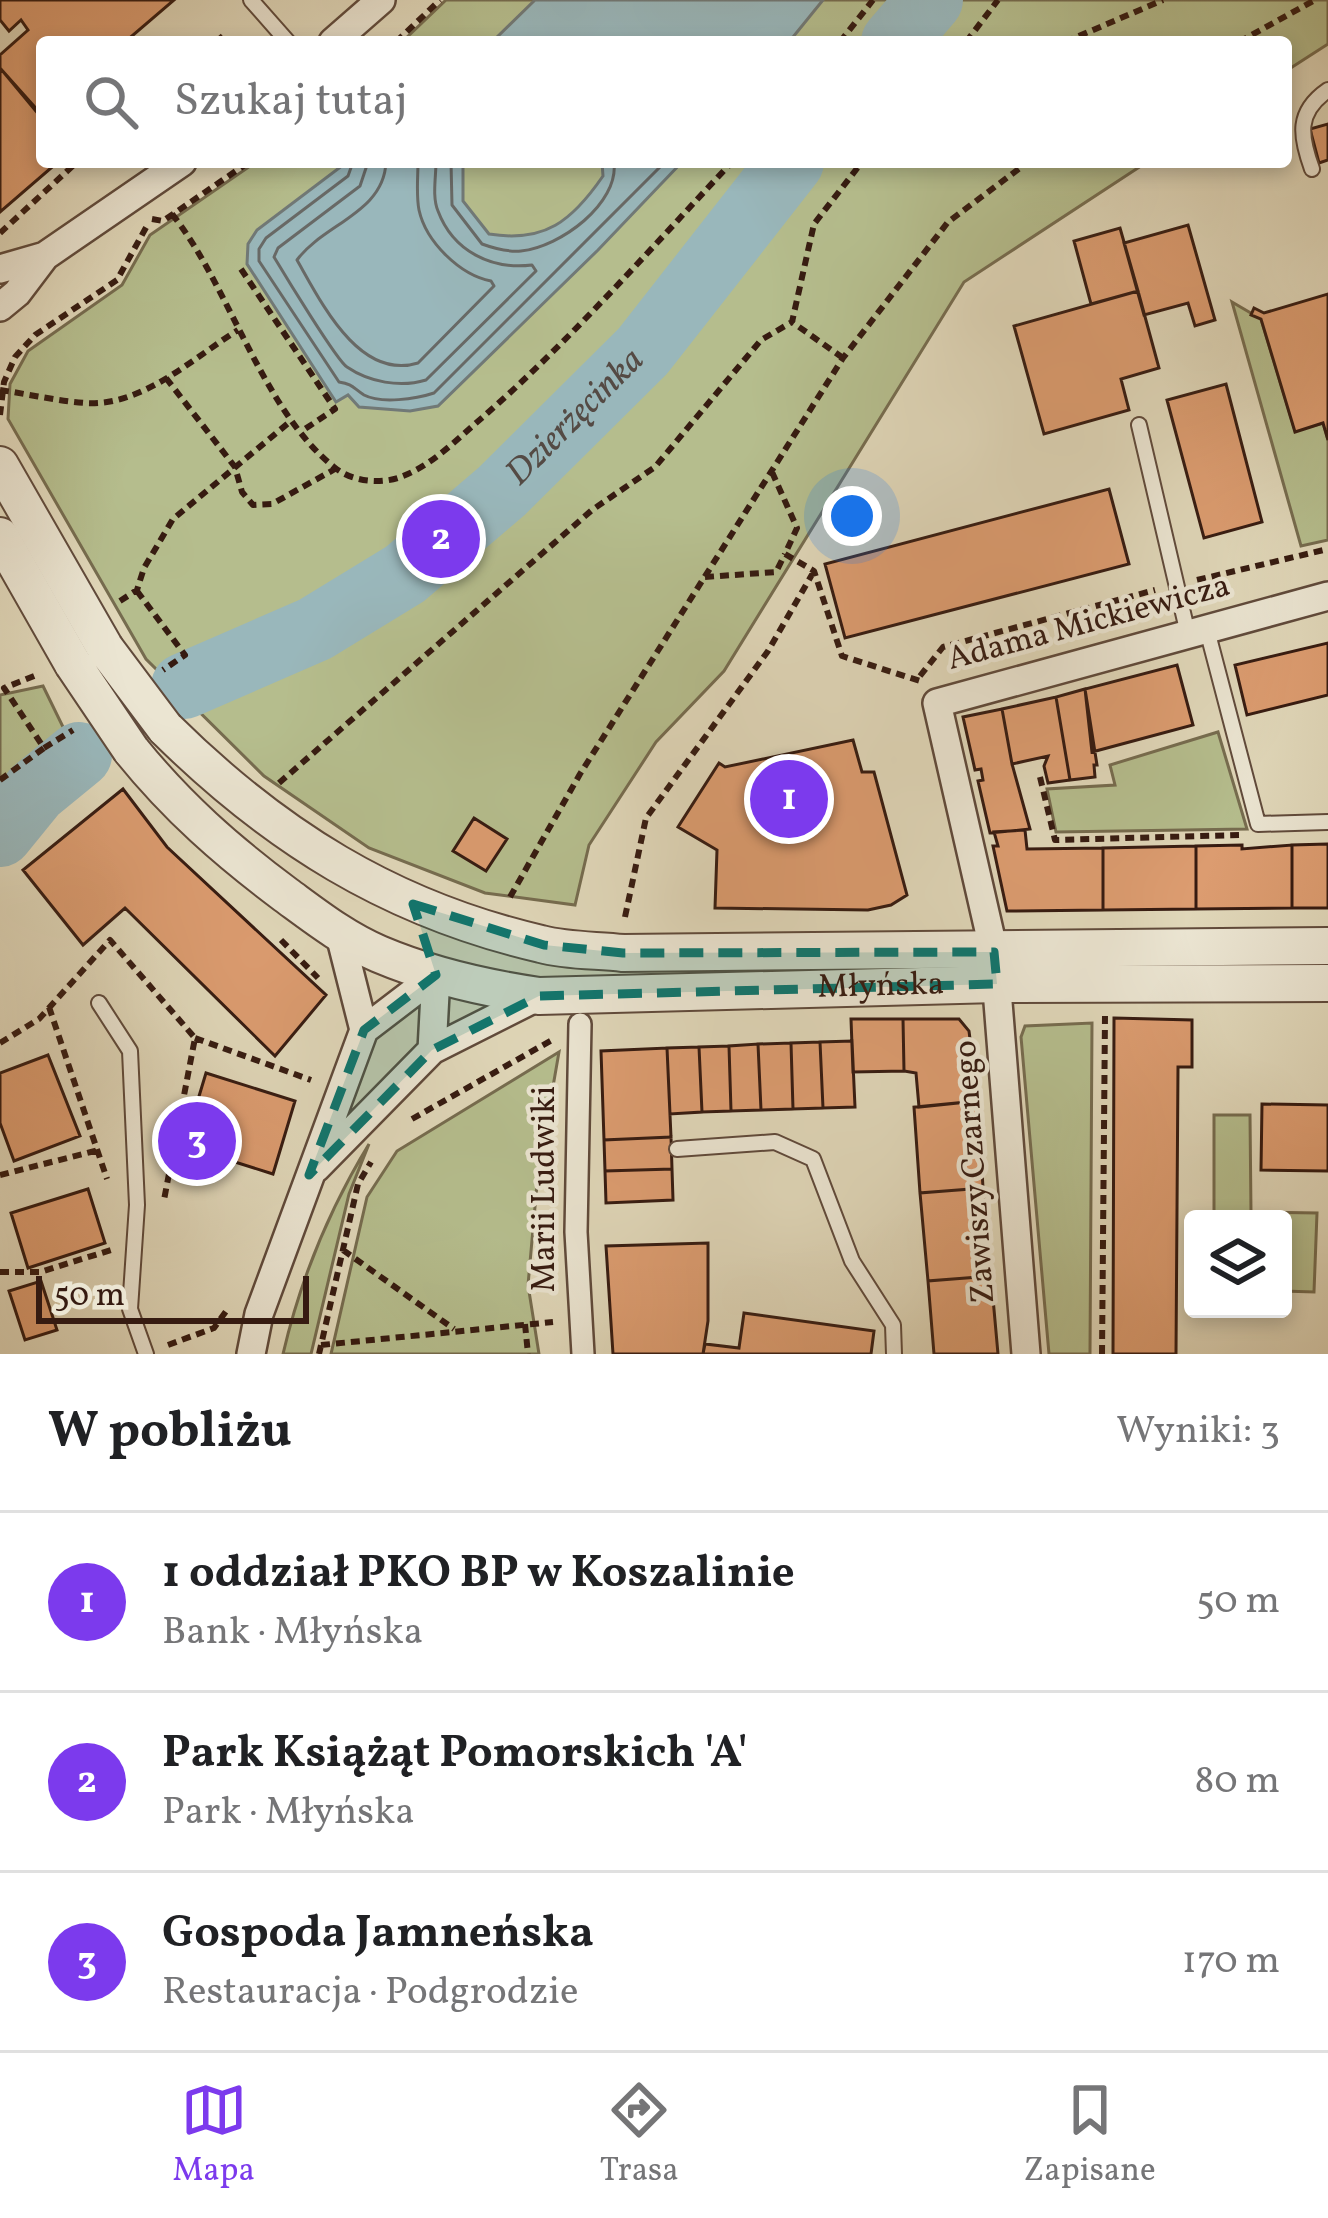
<!DOCTYPE html>
<html lang="pl">
<meta charset="utf-8">
<style>
:root{--surface:#fff;--page:#f6f6f6;--text:#202124;--muted:#757577;--line:#e0e0e0;--accent:#7c3aed}
body{margin:0;font-family:Vollkorn,serif;background:var(--page);color:var(--text)}
.controls{position:absolute;right:36px;bottom:36px;display:grid;overflow:hidden;border-radius:12px;box-shadow:0 6px 18px #0003}
.controls button{width:108px;height:108px;display:grid;place-items:center;padding:0;border:0;border-bottom:3px solid var(--line);background:var(--surface);color:var(--text);font:60px sans-serif}
.scale{position:absolute;left:36px;bottom:30px;width:273px;box-sizing:border-box;padding-left:12px;border:6px solid #361b11;border-top:0;font-size:33px;line-height:42px;white-space:nowrap;color:#361b11;-webkit-text-stroke:9px #ebe5d2;paint-order:stroke}
.you{position:absolute;left:852px;top:516px;width:42px;height:42px;margin:-30px;border:9px solid #fff;border-radius:50%;background:#1a73e8;box-shadow:0 0 0 18px #1a73e833}
.badge{display:grid;place-items:center;width:78px;height:78px;border-radius:50%;background:var(--accent);color:#fff;font-size:39px;font-weight:700}
.pin{position:absolute;translate:-50% -50%;border:6px solid #fff;box-shadow:0 3px 12px #0006}
.list{margin:0;padding:0;list-style:none}
h2{display:flex;justify-content:space-between;align-items:center;height:156px;margin:0;padding:0 48px;font-size:51px}
h2 small{font-size:39px;font-weight:400;color:var(--muted)}
.list li{display:grid;grid-template-columns:78px 1fr auto;gap:36px;align-items:center;box-sizing:border-box;height:180px;padding:0 48px;border-top:3px solid var(--line)}
.list b{display:block;font-size:45px;white-space:nowrap}
.list p{margin:0;font-size:39px;white-space:nowrap;color:var(--muted)}
.list em{font-size:39px;font-style:normal;color:var(--muted)}
.icon{flex:none;width:66px;height:66px;fill:none;stroke:currentColor;stroke-width:2;stroke-linecap:round;stroke-linejoin:round}
.map{position:relative;flex:none;width:1328px;height:1354px;overflow:hidden}
.search{position:absolute;background:var(--surface);box-shadow:0 6px 18px #0003;left:36px;right:36px;top:36px;height:132px;display:flex;align-items:center;gap:30px;box-sizing:border-box;padding:0 42px;border-radius:12px;color:var(--muted);font-size:45px}
.sheet{height:696px;background:var(--surface)}
nav{display:flex;justify-content:space-around;align-items:center;box-sizing:border-box;height:168px;border-top:3px solid var(--line);background:var(--surface);font-size:33px;color:var(--muted)}
nav a{display:grid;justify-items:center;gap:6px}
nav .on{color:var(--accent)}
.map>svg:first-child{display:block}
.green{fill:#b5bd8d;stroke:#766c4f;stroke-width:3}
.water{fill:#99b7bb;stroke:#717977;stroke-width:3}
.lines{fill:none;stroke-linecap:round;stroke-linejoin:round}
.shore{stroke:#686966;stroke-width:3}
.river{stroke:#99b7bb;stroke-width:66}
.building{fill:#dc9c70;stroke:#361b11;stroke-width:3}
.service-casing{stroke:#604a3b;stroke-width:18}
.pedestrian-casing{stroke:#604a3b;stroke-width:26}
.minor-casing{stroke:#604a3b;stroke-width:32}
.tertiary-casing{stroke:#604a3b;stroke-width:40}
.path{stroke:#361b11;stroke-width:6;stroke-dasharray:9 6;stroke-linecap:butt}
.service{stroke:#ebe5d2;stroke-width:14}
.pedestrian{stroke:#ebe5d2;stroke-width:21}
.minor{stroke:#ebe5d2;stroke-width:27}
.tertiary{stroke:#ebe5d2;stroke-width:36}
.tertiary-bridge-casing{stroke:#604a3b;stroke-width:40;stroke-linecap:butt}
.tertiary-bridge{stroke:#ebe5d2;stroke-width:36}
.marked{fill:#0f766e;fill-opacity:0.2;stroke:#0f766e;stroke-width:9;stroke-dasharray:24 15;stroke-linejoin:round}
.labels{text-anchor:middle;dominant-baseline:central;stroke-width:9;stroke-linejoin:round;paint-order:stroke}
.street-label{font-size:33px;fill:#361b11;stroke:#ebe5d2}
.water-label{font-size:36px;font-style:italic;fill:#544a44;stroke:#ebe5d2}
</style>
<div class="map">
<svg width="1328" height="1354" viewBox="0 0 1328 1354">
<rect width="100%" height="100%" fill="#e0d7b9"/>
<filter id="stains"><feTurbulence type="fractalNoise" baseFrequency=".00167" numOctaves="4"/><feColorMatrix values="0 0 0 0 .2 0 0 0 0 .09 0 0 0 0 .02 0 0 0 .5 -.17"/></filter>
<radialGradient id="worn" r=".72"><stop offset=".6" stop-color="#630" stop-opacity="0"/><stop offset="1" stop-color="#630" stop-opacity=".3"/></radialGradient>
<path class="green" d="M446,0H1328V44L1286,71V42H402Z
M256,162H1147L964,282L724,671L656,742L589,845L575,905L485,893L369,848L264,776L146,659L8,419L10,384L28,351L122,285L150,235Z
M1232,302L1261,319L1295,431L1323,423L1328,440V540L1301,546Z
M43,686L86,774L0,833V695Z
M1218,732L1247,829L1056,832L1047,789L1115,785L1110,765Z
M1092,1023L1090,1354H1049L1021,1037L1025,1026Z
M559,1052L538,1173L528,1285L539,1354H331L367,1197L397,1151Z
M1214,1115H1250L1251,1212L1317,1213L1314,1292L1283,1291V1219H1214Z
M369,1144L349,1194L311,1354H283C300,1281 330,1208 369,1144Z"/>
<path class="water" d="M535,0H823L789,42H492Z
M347,162H463V201L489,234C545,243 572,221 603,176L602,162H682L598,250L438,406L410,411L359,407L348,395L336,402L247,264L248,244L257,230Z"/>
<g class="lines">
<path class="shore" d="M353,162L348,176L266,238L259,249V261L339,382C353,384 353,388 364,395C381,404 416,399 434,393L665,162
M368,162L360,186L278,248L274,257C283,272 337,361 347,367C369,382 400,388 426,380L536,271L532,265C491,270 453,251 438,211C432,197 436,177 436,162
M386,162C384,213 323,224 297,260C321,302 359,381 418,363L494,286L491,281C460,275 426,242 419,210C416,195 418,177 418,162
M451,162L452,205L482,244C493,248 509,252 521,251C560,247 619,204 614,162"/>
<g class="river">
<path d="M894,42L930,0"/>
<path id="s1" d="M184,686L315,629L405,574L502,491L643,351L791,162"/>
<path d="M0,834L35,791L79,755"/>
</g>
</g>
<path class="building" d="M0,0H174L125,42H42L40,116L0,68V55L28,30L21,20L9,31L0,20Z
M0,68L42,115V162H58L0,212Z
M1328,124V160L1319,163L1310,129Z
M1188,225L1215,320L1195,326L1188,303L1144,315L1124,243Z
M1120,228L1138,291L1091,304L1074,241Z
M1138,291L1159,368L1121,379L1129,410L1044,434L1014,326Z
M1328,294V440L1323,423L1295,432L1261,319L1251,315L1254,308L1264,313Z
M1226,384L1262,522L1204,538L1167,400Z
M1109,489L1129,564L845,638L825,564Z
M1328,643V695L1247,715L1235,665Z
M1177,665L1193,725L1092,752L1085,689Z
M1085,689L1097,765H1094L1095,777L1070,780L1056,697Z
M1056,697L1070,780L1048,783L1044,766L1048,756L1012,764L1002,709Z
M1002,709L1012,764L1030,829L990,833L978,781L983,780L981,769L975,770L963,717Z
M853,740L862,772H874L907,895L891,905L868,910L715,908L717,850L678,827L719,763L725,767Z
M123,789L167,847L326,995L275,1056L125,908L83,945L23,870Z
M474,818L507,839L486,871L453,851Z
M1025,830L1027,849L1103,848V910L1007,911L993,846H998L994,832Z
M1328,844V908H1292V845Z
M1242,845V849L1292,845V908L1196,909V846Z
M1196,846V909L1103,910V848Z
M1114,1018L1192,1020V1067H1178L1176,1354H1113Z
M851,1019H903L904,1071L853,1072Z
M903,1019H959L969,1031L978,1101L919,1107L916,1073L904,1071Z
M852,1041L855,1107L823,1108L820,1042Z
M820,1042L823,1108L793,1109L791,1043Z
M791,1043L793,1109L761,1110L758,1044Z
M758,1044L761,1110L731,1111L729,1046Z
M729,1046L731,1111L702,1112L699,1047Z
M699,1047L702,1112L670,1114L667,1048Z
M667,1048L671,1137L604,1140L601,1051Z
M48,1055L80,1136L14,1161L0,1123V1073Z
M206,1073L295,1101L273,1174L184,1146Z
M978,1101L983,1188L920,1193L914,1107Z
M1262,1104L1328,1105V1171L1261,1170Z
M671,1137L672,1169L605,1171L604,1140Z
M672,1169L673,1200L606,1203L605,1171Z
M983,1188L991,1276L928,1281L920,1193Z
M88,1189L105,1243L28,1268L11,1213Z
M708,1243V1321L703,1354H613L606,1246Z
M991,1276L998,1354H934L928,1281Z
M41,1281L57,1330L25,1340L9,1291Z
M744,1313L874,1331L871,1354H703L705,1344L739,1348Z"/>
<g class="lines">
<g class="service-casing">
<path id="service" d="M251,0L288,42
M1312,169C1300,136 1296,112 1328,90
M1139,425L1188,634
M1207,630L1258,824L1328,822
M99,1003L130,1051L137,1205L130,1309L146,1354
M677,1149L775,1142L813,1159L852,1261L893,1325L894,1354"/>
</g>
<g class="pedestrian-casing">
<path id="pedestrian" d="M580,1024L576,1232L583,1354"/>
</g>
<g class="minor-casing">
<path id="minor" d="M333,42L381,0
M0,269L45,256L182,162
M0,307L17,293L45,256
M340,935L364,1030
M432,1050L436,975
M316,1168L432,1050L539,996
M251,1354L259,1314L364,1030L436,975
M1026,1354L994,952L937,703L1328,596"/>
</g>
<g class="tertiary-casing">
<g id="tertiary">
<path d="M0,465L105,648"/>
<path d="M0,536L73,664"/>
<path d="M165,728C274,836 390,909 541,944C567,951 596,950 623,953L1328,946"/>
<path id="s2" d="M131,750C177,807 227,851 286,895C316,917 344,939 379,954C431,976 484,988 539,996L997,984L1328,983"/>
</g>
</g>
<path class="path" d="M216,42L224,35L229,42
M396,42L440,0
M840,42L873,0
M966,42L998,0
M1065,42L1163,0
M1239,42L1315,0
M172,214C229,285 262,410 334,467C352,482 382,485 403,476C434,464 458,438 483,417C572,339 651,248 732,162
M152,219L163,221L249,162
M0,233L77,162
M241,269L335,409L302,431
M843,358L792,322L814,224L862,162
M166,378L235,467L242,492L253,505L272,504L335,469
M0,390C28,394 57,401 85,403C142,407 193,358 238,330
M0,415L4,382L15,357L35,335L117,280L148,224
M772,472L797,528L785,554L814,571L842,656L920,681
M705,577L776,572L785,554
M1197,580L1328,549
M137,591L185,655L163,670
M120,601L137,590L144,568L173,519L292,420
M920,676L943,647L1155,590
M44,748L73,730
M1040,777L1055,840L1239,835
M0,780L44,748L4,688L39,674
M279,783L592,510L655,467L761,340L792,322
M510,897L580,774L843,358L948,222L1028,162
M625,917L646,818L768,651L814,571
M281,940L318,978
M49,1007L107,1179
M195,1038L311,1080
M0,1043L39,1019L110,940L195,1038L164,1200
M412,1119L552,1040
M0,1175L99,1150
M343,1250L454,1329
M0,1272H40L111,1250
M525,1324L528,1354
M168,1345L214,1328L227,1310
M321,1345L553,1322
M319,1354L358,1184L371,1162
M1102,1354L1105,1016"/>
<use href="#service" class="service"/>
<use href="#pedestrian" class="pedestrian"/>
<use href="#minor" class="minor"/>
<use href="#tertiary" class="tertiary"/>
<g class="tertiary-bridge-casing">
<path id="tertiary-bridge" d="M105,648L165,728
M73,664L131,750"/>
</g>
<use href="#tertiary-bridge" class="tertiary-bridge"/>
</g>
<path class="marked" d="M413,904L544,945L623,953L994,952L997,984L539,996L432,1050L309,1175L364,1030L436,975Z"/>
<g class="labels">
<g class="street-label">
<text transform="translate(1089 624) rotate(-15)">Adama Mickiewicza</text>
<text stroke="none"><textPath href="#s2" startOffset="831">Młyńska</textPath></text>
<text transform="translate(976 1172) rotate(-94)">Zawiszy Czarnego</text>
<text transform="translate(546 1189) rotate(-90)">Marii Ludwiki</text>
</g>
<g class="water-label">
<text stroke="none"><textPath href="#s1" startOffset="480">Dzierżęcinka</textPath></text>
</g>
</g>
<rect width="100%" height="100%" filter="url(#stains)"/>
<rect width="100%" height="100%" fill="url(#worn)"/>
</svg>
<div class="controls">
<button><svg class="icon" aria-label="layers" viewBox="0 0 24 24"><path d="M12 4l9 5-9 5-9-5zM3 14l9 5 9-5"/></svg></button>
</div>
<div class="scale">50 m</div>
<div class="you"></div>
<div class="pin badge" style="left:789px;top:799px">1</div>
<div class="pin badge" style="left:441px;top:539px">2</div>
<div class="pin badge" style="left:197px;top:1141px">3</div>
<div class="search"><svg class="icon" aria-label="search" viewBox="0 0 24 24"><circle cx="10" cy="10" r="6"/><path d="M15 15l6 6"/></svg>Szukaj tutaj</div>
</div>
<section class="sheet">
<h2>W pobliżu<small>Wyniki: 3</small></h2>
<ul class="list">
<li><span class="badge">1</span><div><b>1 oddział PKO BP w Koszalinie</b><p>Bank · Młyńska</p></div><em>50 m</em></li>
<li><span class="badge">2</span><div><b>Park Książąt Pomorskich 'A'</b><p>Park · Młyńska</p></div><em>80 m</em></li>
<li><span class="badge">3</span><div><b>Gospoda Jamneńska</b><p>Restauracja · Podgrodzie</p></div><em>170 m</em></li>
</ul>
</section>
<nav>
<a class="on"><svg class="icon" aria-label="map" viewBox="0 0 24 24"><path d="M3 6l6-2 6 2 6-2v14l-6 2-6-2-6 2zM9 4v14M15 6v14"/></svg>Mapa</a>
<a><svg class="icon" aria-label="directions" viewBox="0 0 24 24"><path d="M12 3l9 9-9 9-9-9zM9 14v-3h6M13 9l2 2-2 2"/></svg>Trasa</a>
<a><svg class="icon" aria-label="saved" viewBox="0 0 24 24"><path d="M7 4h10v16l-5-4-5 4z"/></svg>Zapisane</a>
</nav>
